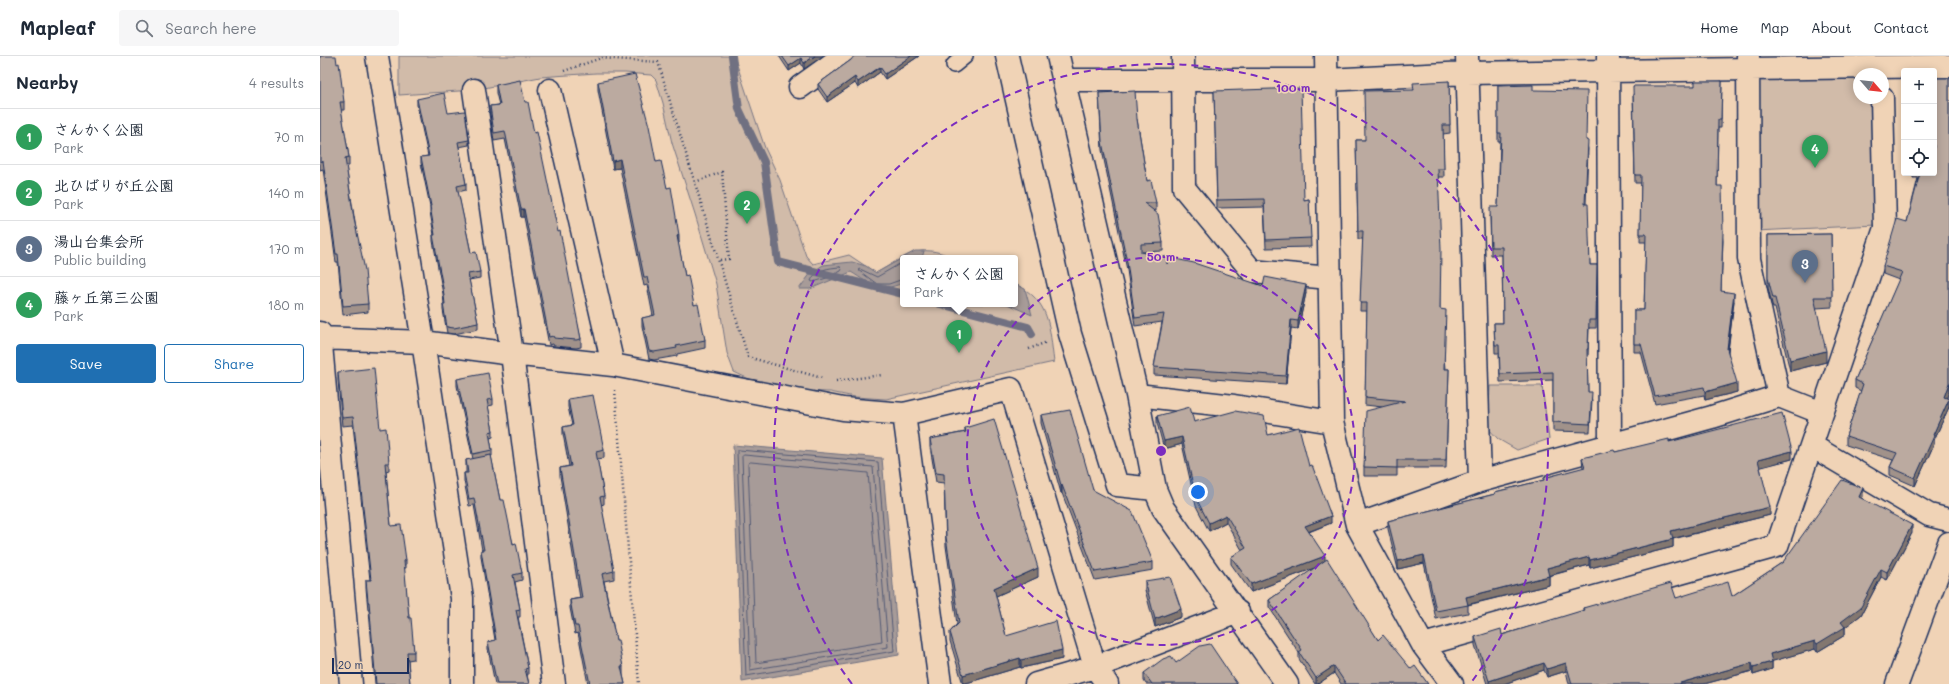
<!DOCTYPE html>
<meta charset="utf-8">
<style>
:root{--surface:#fff;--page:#f6f6f7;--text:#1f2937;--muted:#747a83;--line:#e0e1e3;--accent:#1f6fb2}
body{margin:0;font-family:Mali,"Klee One",sans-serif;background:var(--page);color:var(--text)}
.controls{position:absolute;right:12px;top:12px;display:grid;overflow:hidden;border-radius:4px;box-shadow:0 2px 10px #0003}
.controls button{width:36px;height:36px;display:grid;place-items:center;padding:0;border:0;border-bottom:1px solid var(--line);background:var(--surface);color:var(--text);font:20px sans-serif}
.compass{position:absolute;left:1533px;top:12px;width:36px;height:36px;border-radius:50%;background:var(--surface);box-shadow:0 2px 10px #0003;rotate:118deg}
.scale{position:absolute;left:12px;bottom:10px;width:77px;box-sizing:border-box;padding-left:4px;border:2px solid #1b2f5e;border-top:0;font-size:11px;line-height:14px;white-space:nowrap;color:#1b2f5e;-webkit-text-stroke:3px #f0d3b6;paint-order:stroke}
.you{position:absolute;left:878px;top:436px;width:14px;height:14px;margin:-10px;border:3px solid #fff;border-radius:50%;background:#1a73e8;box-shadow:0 0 0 6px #1a73e833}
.badge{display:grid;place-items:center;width:26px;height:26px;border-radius:50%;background:var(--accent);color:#fff;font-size:13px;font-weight:700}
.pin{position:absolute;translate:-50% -33px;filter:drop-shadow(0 1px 2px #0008)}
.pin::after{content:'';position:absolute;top:21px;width:14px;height:12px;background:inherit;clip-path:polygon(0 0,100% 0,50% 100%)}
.popup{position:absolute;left:580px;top:199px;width:118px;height:52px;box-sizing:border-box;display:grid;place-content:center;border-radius:4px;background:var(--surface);filter:drop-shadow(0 1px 3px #0005);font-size:13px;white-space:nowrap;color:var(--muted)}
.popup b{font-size:15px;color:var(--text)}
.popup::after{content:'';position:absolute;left:50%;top:100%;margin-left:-8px;border:8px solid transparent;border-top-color:var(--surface)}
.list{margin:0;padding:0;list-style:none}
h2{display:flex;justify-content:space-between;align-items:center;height:52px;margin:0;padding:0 16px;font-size:17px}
h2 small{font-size:13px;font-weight:400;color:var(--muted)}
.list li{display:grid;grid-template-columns:26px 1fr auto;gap:12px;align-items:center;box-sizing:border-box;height:56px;padding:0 16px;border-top:1px solid var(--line)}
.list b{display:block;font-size:15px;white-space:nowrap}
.list p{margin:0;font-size:13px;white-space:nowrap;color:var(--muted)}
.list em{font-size:13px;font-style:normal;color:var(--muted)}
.actions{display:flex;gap:8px;padding:12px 16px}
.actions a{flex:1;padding:9px 0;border:1px solid var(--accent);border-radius:4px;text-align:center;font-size:14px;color:var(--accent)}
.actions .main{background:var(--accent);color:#fff}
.icon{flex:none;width:22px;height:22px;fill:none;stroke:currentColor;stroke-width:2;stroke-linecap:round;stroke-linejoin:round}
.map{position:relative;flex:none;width:1629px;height:628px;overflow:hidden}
header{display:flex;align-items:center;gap:24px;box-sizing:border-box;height:56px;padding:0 20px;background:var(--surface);border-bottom:1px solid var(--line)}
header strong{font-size:19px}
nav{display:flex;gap:22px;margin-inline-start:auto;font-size:14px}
.search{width:280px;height:36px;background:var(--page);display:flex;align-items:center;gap:10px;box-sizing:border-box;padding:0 14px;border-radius:4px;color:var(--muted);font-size:15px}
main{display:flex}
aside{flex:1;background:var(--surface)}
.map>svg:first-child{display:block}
.green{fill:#d1bba9;stroke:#767584}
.water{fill:#a79b98;stroke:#6f7081}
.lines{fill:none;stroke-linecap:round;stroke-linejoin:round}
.shore{stroke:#535a75;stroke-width:1}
.stream{stroke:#6f7081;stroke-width:8}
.lane-casing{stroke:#1b2f5e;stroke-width:18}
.street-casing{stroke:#1b2f5e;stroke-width:25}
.secondary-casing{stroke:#1b2f5e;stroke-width:25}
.path{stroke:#1b2f5e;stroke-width:2.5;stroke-dasharray:1 3;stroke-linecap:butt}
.lane{stroke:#f0d3b6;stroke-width:15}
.street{stroke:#f0d3b6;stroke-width:22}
.secondary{stroke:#f0d3b6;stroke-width:22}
.wall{fill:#a1928a;stroke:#1b2f5e}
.shaded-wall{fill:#837770;stroke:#1b2f5e}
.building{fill:#bbaaa0;stroke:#1b2f5e}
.ring{fill:none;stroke:#7b2cbf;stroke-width:2;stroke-dasharray:7 5}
.centre{fill:#7b2cbf;stroke:#f0d3b6;stroke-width:2}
.ring-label{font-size:12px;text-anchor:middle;font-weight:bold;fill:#7b2cbf;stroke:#f0d3b6;stroke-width:3;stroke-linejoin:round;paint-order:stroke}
</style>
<header>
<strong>Mapleaf</strong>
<div class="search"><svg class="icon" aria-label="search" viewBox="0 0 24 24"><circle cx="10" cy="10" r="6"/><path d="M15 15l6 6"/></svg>Search here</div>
<nav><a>Home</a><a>Map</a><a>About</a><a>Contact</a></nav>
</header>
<main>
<aside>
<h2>Nearby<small>4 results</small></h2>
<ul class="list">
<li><span class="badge" style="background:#2e9e5b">1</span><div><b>さんかく公園</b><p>Park</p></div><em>70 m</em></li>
<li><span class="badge" style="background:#2e9e5b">2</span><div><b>北ひばりが丘公園</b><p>Park</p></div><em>140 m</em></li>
<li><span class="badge" style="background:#5c6f8a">3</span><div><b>湯山台集会所</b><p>Public building</p></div><em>170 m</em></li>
<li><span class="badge" style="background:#2e9e5b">4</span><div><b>藤ヶ丘第三公園</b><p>Park</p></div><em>180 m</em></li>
</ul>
<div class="actions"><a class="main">Save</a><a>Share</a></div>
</aside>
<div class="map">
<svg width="1629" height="628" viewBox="0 0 1629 628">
<rect width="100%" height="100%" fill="#f0d3b6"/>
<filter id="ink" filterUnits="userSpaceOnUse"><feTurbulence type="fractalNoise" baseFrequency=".025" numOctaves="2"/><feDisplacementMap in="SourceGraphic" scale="8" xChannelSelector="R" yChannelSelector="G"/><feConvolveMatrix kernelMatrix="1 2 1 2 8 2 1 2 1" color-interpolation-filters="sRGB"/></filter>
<g filter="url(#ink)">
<path class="green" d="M79,0H414L445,92L460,124L486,200L493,208L529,199L556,217C585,201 599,185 633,202H583V248H695V228C731,245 729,271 734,306L566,343L535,341L510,336L481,335L429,323L414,316L407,297L396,228L375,158L352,87L343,47L336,24L331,19L305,17H276L220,21L154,34L79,39Z
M1539,22V42H1553L1556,169L1436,175L1438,24Z
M1170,330H1222L1229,383L1197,394L1178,383L1168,372Z"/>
<path class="water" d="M595,195H604L602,202H583V227C558,237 552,229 531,216L490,233H479L491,217L503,209L532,206L546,210L556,217Z
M695,228L705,233L712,259L687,248H695Z
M413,389L562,402L579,599L422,626Z"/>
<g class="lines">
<path class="shore" d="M583,206L557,221L540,213L538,214L557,228H569L583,223
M520,211L522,213L521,215L507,222L493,226L491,225C495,213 509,212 520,211Z
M419,394L558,406L574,595L426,620L417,396Z
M424,399L553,411L568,591L430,614L422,401Z
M431,406L548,417L562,586L436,607L428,408Z"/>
<path class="stream" d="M412,0L419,53L444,106L458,206L583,238
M620,248L708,271L712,278"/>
<g class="lane-casing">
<path id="lane" d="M634,9L645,0"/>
</g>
<g class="street-casing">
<path id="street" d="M57,0L103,286L142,542V628
M687,0L750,278L797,429L835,433
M738,0L817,339L835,433L843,452L967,628
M863,0L864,132L932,215L1010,222
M1006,0L1012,366L1037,469L1103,589L1132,628
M1147,0L1160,425
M1288,0L1290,389
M1428,0L1429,203L1459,340L1502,357
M744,24H1006L1147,17L1629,10
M480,31L523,0
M154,34L192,298L234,628
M230,34L293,309
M0,277L31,628
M0,282L103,286L192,298L293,309L523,353L584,358L691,333L775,611L716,628
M817,339L914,350L1012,366
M584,358L620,628
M1492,390L1609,459L1629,464
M1037,469L1160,425L1392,361L1459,340
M1103,589L1457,490L1565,172L1562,42
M787,628L775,611L918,556"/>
</g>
<g class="secondary-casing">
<path id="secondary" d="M1577,628L1629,487"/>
</g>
<path class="path" d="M244,15L281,2L338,6L428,301L502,322
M375,126L402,116L409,203L399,204
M709,293L727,286
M516,325L562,319
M295,334L319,628"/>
<use href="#lane" class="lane"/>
<use href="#street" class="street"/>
<use href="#secondary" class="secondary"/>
</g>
<path class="wall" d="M0,0L24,46V54H21L29,101V110H26L48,248V256L23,259L18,206H16L3,113L0,114Z
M459,0H503L484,13L481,7L469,15Z
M599,0L565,23L560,16L538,32L535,27L507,46L498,33V28L531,4Z
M1629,22V336L1627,342L1629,351L1614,384V388L1595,430L1570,419V411L1573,404L1526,389V380L1541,335L1535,332V324L1579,224L1563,218V210L1587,166L1598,122H1593V117H1614Z
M1129,25L1130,77L1123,78L1124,121H1118L1120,253L1125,313H1129L1126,412H1077V420H1044V411L1062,351L1045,349L1047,255H1040L1043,183H1038L1036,84H1045L1093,34Z
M1402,25L1401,72H1398L1397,130L1403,185L1401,235L1414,245L1408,296L1417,336L1385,344L1384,339L1335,348L1321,296H1314V254H1324L1326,186H1320L1321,127H1315L1313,38L1375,30Z
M278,26L336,106L347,132L359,187H358L365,220L385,284V292L357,298V300L334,304L329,303L322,270V262L333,260L327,229L324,230L300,112L293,113L278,34Z
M176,29L205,46L214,77L261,283V291L256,292L234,290L233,288L229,289L204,161H201L185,83L174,85L170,58V50L179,49L176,37Z
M1178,30L1213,34L1266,84L1268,93L1266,148L1270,209H1277L1276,272H1269L1268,301H1267L1268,336L1272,344L1270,376L1233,375V324L1180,326L1179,297H1175L1174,267H1183L1182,199H1171L1170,160L1178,151L1180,85H1178Z
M894,35L984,144L989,143L991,191L946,192L944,151L897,152Z
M779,37L817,63L827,125L836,147V155H834L843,187V195L821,196L847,208L943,230L986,237L978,273L971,272L966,328L834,319V311L842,266L815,270L807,214L782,94Z
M97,43L128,57L149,84V89L139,91L146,128V134L138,136L151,197L160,216V222L149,224L158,267V273L134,278L127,277L123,254V248H124L123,238L113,185V179H114L110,156V150L101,107V101L108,100L97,49Z
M1511,178L1512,251L1496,252L1506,306L1470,315L1455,252H1453L1448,232V179Z
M18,316L60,373L69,407V414L66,415L71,470L86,504V512H84L89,562L94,596V603L88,604L90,628H55L49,554H48L46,532V524H50L33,369L22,370L18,324Z
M137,323L173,343V349L168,350L173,375V381L170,382L172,394V400H171L180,444L202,517V524L195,526L200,553V561H198L208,612V619H207L209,628H175L168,593V586L175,584L161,501V494H162L154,449L149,450L144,425V417H146V404L153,403L137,330Z
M248,343L284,394V402L277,403L284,440V448L281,449L294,515V523L284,525L296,584L303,611V619L305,628H268L258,577L255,578L250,552V544L260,542L240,420V412L249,410L243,378V371L252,369L248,351Z
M721,359L773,434L833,506V514L775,524L742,437H741L721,367Z
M837,360L874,366L948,379L989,410L1011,467L989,476L1005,505L1058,584L1108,628H1021L1014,617L998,628H995L979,603V597L949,551V544L997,511L931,536L911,508V501L922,494L906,466L889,475L876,450L862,388L844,393L837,367Z
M645,372L718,521L676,540L686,580L742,603L701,612L700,611L643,628L630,585V576L637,568L626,490L624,427L616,426L610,391V383L645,376Z
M1349,386L1472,403L1440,411L1450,459L1353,483V491L1270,512L1269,509L1229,520V529L1148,549V557L1116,563L1104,507L1078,513L1068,473V465L1175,438V436L1224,424V422L1263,412L1262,402Z
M1543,440L1542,443L1592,477L1567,524L1561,521L1541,559L1525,571V579L1497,596L1495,593L1452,605V613L1433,619L1432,615L1384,628H1249L1246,615L1227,621L1224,614L1184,628H1167L1155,589V581L1182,579L1263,555V552L1356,542L1412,540L1463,506Z
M825,525L861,561L835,571L825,534Z
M856,607L917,628H826L824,625V617Z"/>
<path class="shaded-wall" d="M495,0H503L484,13V7Z
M591,0H599L565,23V18Z
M481,2V7L469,15V10Z
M560,11V16L538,32V26Z
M535,21V27L507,46V41Z
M300,103V112L293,113V105Z
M201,153H204V161H201Z
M359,179V187L357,188V180Z
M986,229V237L978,273V265Z
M1414,237V245L1407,301V293Z
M971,264V272L966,328V320Z
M1506,295V306L1470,315V304Z
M1417,327V336L1385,344V336Z
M1629,327V336L1624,349V341Z
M1629,343V351L1614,384V388L1595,430V422L1613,379Z
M862,381V388L844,393V385Z
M1472,395V403L1438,412V404Z
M741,429H742V437H741Z
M1543,432V440L1539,449V441Z
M1450,451V459L1351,483V475Z
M906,459V466L889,475V467Z
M1011,460V467L985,477V470Z
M1592,469V477L1567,524V516Z
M1353,483V491L1270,512V504Z
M1104,499V507L1078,513V505Z
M1005,500V508L931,536V528Z
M1269,501V509L1227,520V512Z
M718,512V521L674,541V532Z
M1561,513V521L1541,559L1524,572L1525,571V579L1497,596V588L1521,566Z
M1229,520V529L1146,549V541Z
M861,553V561L835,571V563Z
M1495,585V593L1450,606V598Z
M742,594V603L701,612V604Z
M700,602V611L643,628V619Z
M1452,606V613L1433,619V611Z
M1224,607V614L1184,628H1169V625Z
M1246,607V615L1227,621V613Z
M1432,607V615L1384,628H1360V627Z
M1014,610V617L998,628H996V622Z"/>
<path class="building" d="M0,0H16L17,8L19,7L24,46H20L29,101L25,102L34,163L45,214L48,248L23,250L18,198H16L3,105L0,106Z
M462,0H495L484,7L481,2L469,10Z
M534,0H591L565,18L560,11L538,26L535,21L507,41L498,28L531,4Z
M315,18L329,70L336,106L341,105L347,132L351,131L359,179L357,180L365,220L368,219L374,249L378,248L385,284L356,290L357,292L334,296L329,295L322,262L335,259L327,221H324L300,103L293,105L278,26Z
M1614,22H1629V327L1624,341L1629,343L1613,379L1614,380L1595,422L1570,411L1577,397L1526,380L1543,328L1535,324L1582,216L1563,210L1577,163L1587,166L1600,117H1614Z
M200,24L205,46H208L214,77L217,76L238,176L240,175L261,283L256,284L234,282L233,280L229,281L204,153H201L185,75L174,77L170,50L180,49L176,29Z
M1129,25L1130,69H1123L1124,113H1118L1121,194L1120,253L1126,254L1124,313H1129L1126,404H1077V412L1044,411L1046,355L1085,345L1045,341L1047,247H1040L1043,175H1038L1036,84H1045L1044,35L1094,34L1093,27Z
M1375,25H1402L1401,64H1398L1397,130H1402L1403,177L1401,235L1414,237L1407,293L1417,327L1385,336L1384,331L1335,340L1321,288H1314V254H1324L1326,178H1320L1321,119H1315L1313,30H1375Z
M1213,29V34L1267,35L1266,84L1268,85L1265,148H1268L1270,209H1277L1276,264H1269L1268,293H1267L1268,336H1272L1270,368L1233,366V316L1180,318L1179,289H1175L1174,267H1183L1182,191H1171L1170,151H1178L1181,77H1178V30Z
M981,32L984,144L989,143L991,182L946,184L944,143L897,144L894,35Z
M815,35L817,63L827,125L831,124L836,147H824L838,158L843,187L821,188V196L846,201L847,208L851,202L874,207L943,230L945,221L986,229L978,265L971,264L966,320L834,311L844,258L815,262L807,206L782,86L779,37Z
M124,37L128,57L145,55L149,84L138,86L146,128L137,130L151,197L156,196L160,216L148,218L158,267L134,272L127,271L123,248H125L123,232L113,179H115L110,150H111L101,101L109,100L97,43Z
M1511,178L1512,241H1494L1506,295L1470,304L1455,242H1453L1448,222V179Z
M54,312L60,373L66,372L69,407H65L71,470L81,469L86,504L84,505L89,562H91L94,596H87L90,628H56L49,546H48L46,524H51L33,361L22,362L18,316Z
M168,317L173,343L167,344L173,375L169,376L172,394L153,398L137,323Z
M273,339L284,394L276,396L284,440L280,441L294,515L282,518L296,584H298L303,611H301L305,628H270L258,570H255L250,544L262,542L240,412L251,410L243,371L253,369L248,343Z
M870,351L874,366L915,355L944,360L948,379L979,371L989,410L992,409L1011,460L985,470L1005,500L931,528L911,501L926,492L906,459L889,467L876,442L862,381L844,385L837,360Z
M750,354L773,434L812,455L833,506L775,516L742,429H741L721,359Z
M1462,357L1472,395L1438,404L1450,451L1351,475L1353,483L1270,504L1269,501L1227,512L1229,520L1146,541L1148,549L1116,555L1104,499L1078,505L1068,465L1175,438V436L1224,424V422L1265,411L1262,402L1294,394L1295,396L1349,383V386Z
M674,363L718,512L674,532L686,580L736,565L742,594L701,604L700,602L643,619L630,576L639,567L626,481L624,418L616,417L610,383L646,376L645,372Z
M171,399L180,444H184L193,488L196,487L202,517L193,519L200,553L196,554L208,612L205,613L209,628H177L168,586L176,584L161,494H164L154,442L149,443L144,417H148L146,404Z
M1522,424L1543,432L1539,441L1592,469L1567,516L1561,513L1541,551L1521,566L1525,571L1497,588L1495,585L1450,598L1452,606L1433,611L1432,607L1360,627V628H1252L1246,607L1227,613L1224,607L1169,625L1155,581L1181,573L1182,579L1264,554L1263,552L1351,527L1356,542L1408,526L1412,540L1463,506Z
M1007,503L1058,584L1063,579L1091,613L1095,610L1108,628H1026L1014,610L996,622L979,596L982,594L949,544Z
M850,521L861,553L835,563L825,525Z
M890,588L917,628H832L824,617L843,603L851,600L856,607L880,590Z"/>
</g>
<g class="ring">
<circle cx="841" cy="395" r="194"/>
<path d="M532 628A387 387 0 1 1 1150 628"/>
</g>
<circle cx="841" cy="395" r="6" class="centre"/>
<g class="ring-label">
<text x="973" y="36">100 m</text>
<text x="841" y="205">50 m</text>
</g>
</svg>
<div class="controls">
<button>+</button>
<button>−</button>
<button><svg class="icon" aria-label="locate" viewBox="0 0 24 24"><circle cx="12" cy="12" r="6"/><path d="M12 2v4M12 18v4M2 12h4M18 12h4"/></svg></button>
</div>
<svg class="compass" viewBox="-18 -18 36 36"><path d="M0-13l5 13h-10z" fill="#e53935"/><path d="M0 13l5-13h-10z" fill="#747a83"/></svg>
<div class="scale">20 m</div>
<div class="you"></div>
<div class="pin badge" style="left:639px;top:297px;background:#2e9e5b">1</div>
<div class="popup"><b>さんかく公園</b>Park</div>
<div class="pin badge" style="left:427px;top:168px;background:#2e9e5b">2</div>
<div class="pin badge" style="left:1485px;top:227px;background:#5c6f8a">3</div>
<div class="pin badge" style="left:1495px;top:112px;background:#2e9e5b">4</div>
</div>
</main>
